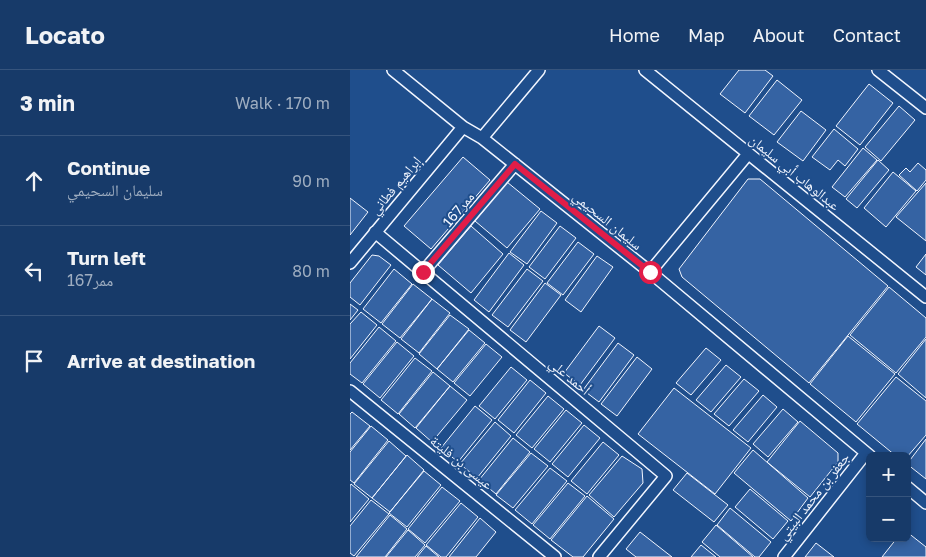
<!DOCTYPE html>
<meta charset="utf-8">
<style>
:root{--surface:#173a69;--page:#244571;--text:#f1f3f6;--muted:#9eadc0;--line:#36547d}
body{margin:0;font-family:"Golos Text","Noto Naskh Arabic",sans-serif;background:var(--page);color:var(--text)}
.controls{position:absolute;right:15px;bottom:15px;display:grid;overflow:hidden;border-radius:8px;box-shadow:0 2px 8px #0003}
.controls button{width:45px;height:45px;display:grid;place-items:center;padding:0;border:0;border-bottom:1px solid var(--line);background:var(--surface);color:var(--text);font:25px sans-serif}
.stop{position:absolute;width:15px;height:15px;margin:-11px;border:4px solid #e11d48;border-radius:50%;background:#fff}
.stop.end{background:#e11d48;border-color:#fff;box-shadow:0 1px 5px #0008}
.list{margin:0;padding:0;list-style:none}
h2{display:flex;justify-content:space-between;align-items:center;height:65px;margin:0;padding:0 20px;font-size:21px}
h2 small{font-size:16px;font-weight:400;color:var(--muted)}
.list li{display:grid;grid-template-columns:32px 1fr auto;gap:15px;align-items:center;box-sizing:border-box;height:90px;padding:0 20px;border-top:1px solid var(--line)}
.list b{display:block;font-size:19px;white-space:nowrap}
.list p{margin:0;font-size:16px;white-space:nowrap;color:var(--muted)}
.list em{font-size:16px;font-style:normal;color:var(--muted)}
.icon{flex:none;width:28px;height:28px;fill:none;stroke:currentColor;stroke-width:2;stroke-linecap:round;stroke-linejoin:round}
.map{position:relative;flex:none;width:576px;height:487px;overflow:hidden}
header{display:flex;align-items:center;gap:30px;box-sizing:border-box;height:70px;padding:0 25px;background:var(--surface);border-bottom:1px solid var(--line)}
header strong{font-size:24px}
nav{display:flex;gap:28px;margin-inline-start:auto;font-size:18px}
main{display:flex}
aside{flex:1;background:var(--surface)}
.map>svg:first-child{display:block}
.building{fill:#3563a3;stroke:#f2f6ff}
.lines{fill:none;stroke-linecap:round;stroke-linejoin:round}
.minor-casing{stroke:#f2f6ff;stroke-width:14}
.minor{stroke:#1f4e8c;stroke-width:11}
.route{stroke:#e11d48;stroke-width:6}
.labels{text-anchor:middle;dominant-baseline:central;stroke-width:4;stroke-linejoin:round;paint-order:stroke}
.street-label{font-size:14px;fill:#f2f6ff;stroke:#1f4e8c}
</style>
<header>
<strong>Locato</strong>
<nav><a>Home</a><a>Map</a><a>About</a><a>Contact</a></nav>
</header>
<main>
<aside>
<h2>3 min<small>Walk · 170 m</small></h2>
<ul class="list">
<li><svg class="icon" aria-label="ahead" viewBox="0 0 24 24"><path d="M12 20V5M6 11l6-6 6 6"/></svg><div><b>Continue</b><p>سليمان السحيمي</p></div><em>90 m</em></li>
<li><svg class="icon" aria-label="left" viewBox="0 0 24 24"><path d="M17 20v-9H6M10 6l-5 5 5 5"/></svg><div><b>Turn left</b><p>ممر167</p></div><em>80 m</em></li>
<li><svg class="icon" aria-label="arrive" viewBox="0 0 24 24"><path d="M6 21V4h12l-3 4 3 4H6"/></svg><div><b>Arrive at destination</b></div></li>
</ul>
</aside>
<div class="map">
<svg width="576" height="487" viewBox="0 0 576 487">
<rect width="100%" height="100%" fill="#1f4e8c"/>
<path class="building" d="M389,0H415L423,6L395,43L370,24Z
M427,10L452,30L424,65L399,46Z
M519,14L543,33L510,75L486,56Z
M549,36L565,50L531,91L515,77Z
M451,41L476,60L453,91L427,72Z
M484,59L508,79L495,96L488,90L480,100L462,87Z
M513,78L527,90L495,127L482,117Z
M113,87L140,110L81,179L54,156Z
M528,90L539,100L507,138L496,129Z
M568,93L576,100V110L567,121L549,105L556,98L560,102Z
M543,102L566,121L536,157L514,138Z
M398,109H410L538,216L459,313L332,207L329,199Z
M157,112L190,139L157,178L125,151Z
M576,113V171L546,147Z
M0,128L18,142L0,165Z
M191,141L207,153L177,194L160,182Z
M121,156L153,184L121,223L88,195Z
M210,156L226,168L195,209L179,197Z
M228,172L244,184L213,225L197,213Z
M159,183L174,195L139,242L124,230Z
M576,184V205L566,197Z
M22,185L29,186L41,195L10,235L0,227V213Z
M247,186L263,197L231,242L215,230Z
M44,199L62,214L31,253L13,239Z
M177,199L193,211L158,257L142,245Z
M195,213L211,225L176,272L160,260Z
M63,214L82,229L50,268L32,254Z
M539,217L576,248V267L546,303L500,265Z
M82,229L100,243L69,283L51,269Z
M0,234L8,240L0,250Z
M11,242L27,255L0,289V254Z
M100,245L119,259L87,299L69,284Z
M249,256L265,268L230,315L214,303Z
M29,257L46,271L12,313L0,304V293Z
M119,260L135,273L103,312L87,299Z
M498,266L545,304L506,352L460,314Z
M576,269V328L548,304Z
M47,272L64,286L30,328L13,314Z
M268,273L284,285L249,332L233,320Z
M136,274L152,287L120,326L104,313Z
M356,278L371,290L341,325L326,313Z
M287,287L302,299L267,346L251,334Z
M65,288L82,301L48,344L31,330Z
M376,295L391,307L361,342L346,330Z
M161,297L177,310L145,349L129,336Z
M83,302L100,316L65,358L49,344Z
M546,307L576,331V365L557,387V386H546L507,354Z
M394,309L409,321L379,356L364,344Z
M180,310L196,323L164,363L148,350Z
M100,316L117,330L82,372L66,358Z
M324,318L401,378L365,424L288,364Z
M413,325L427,337L398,372L383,360Z
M198,326L214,339L182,378L166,365Z
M125,336L142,350L108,392L91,378Z
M433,339L448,352L418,387L403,374Z
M216,340L232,353L200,392L184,379Z
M2,342L20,356L0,380V344Z
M450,351L488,383V392L460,427L417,392Z
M145,352L161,366L127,408L110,394Z
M234,355L250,368L218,407L202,394Z
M21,356L38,370L4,413L0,410V382Z
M163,368L180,382L146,424L129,410Z
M576,369V409L557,394Z
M39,371L56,386L22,428L4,414Z
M253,372L269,385L237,424L221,411Z
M403,380L458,428L441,451L384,403Z
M181,383L198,396L163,438L146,425Z
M57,385L74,400L40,442L22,428Z
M272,386L292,399L293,413L264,447L239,425Z
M200,398L217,411L182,454L165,440Z
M74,401L91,415L57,457L39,443Z
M337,403L378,435L364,452L323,420Z
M218,413L235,426L200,469L183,455Z
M1,414L19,429L0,452V416Z
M92,417L110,431L75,473L58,459Z
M400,419L438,451L423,469L385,437Z
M237,426L264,449L233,487H223L201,470Z
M21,430L39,444L4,486L0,483V456Z
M111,433L128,447L96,487H91L76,475Z
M380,438L421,472L409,487H405L367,455Z
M40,445L57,459L35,487H6Z
M130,448L146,462L126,487H99Z
M366,455L403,487H370L352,472Z
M58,460L75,475L65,487H36Z
M290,462L322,487H286L276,479Z
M557,462L576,477V487H532L547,468H557Z
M466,473L484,487H455Z
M351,475L366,487H341Z
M76,476L89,487H67Z"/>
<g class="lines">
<g class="minor-casing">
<path id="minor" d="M43,0L113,57L132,68L300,202L520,386
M295,0L576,227
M528,0L576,38
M132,68L189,0
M25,162L316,406L249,487
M0,193L113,57
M73,202L165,94
M300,202L398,84
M0,321L205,487
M557,417L576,433
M434,487L516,383"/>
</g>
<use href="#minor" class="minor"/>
</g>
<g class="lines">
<path class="route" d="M73,202L165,94L300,202"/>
</g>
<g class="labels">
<g class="street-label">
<text transform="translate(445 102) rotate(39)">عبدالوهاب أبي سليمان</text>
<text transform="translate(45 115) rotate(-50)">إبراهيم فطاني</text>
<text transform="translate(108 139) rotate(-50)">ممر167</text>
<text transform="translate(258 150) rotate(39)">سليمان السحيمي</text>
<text transform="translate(220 306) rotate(40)">أحمد علي</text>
<text transform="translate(112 392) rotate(39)">عيسى بن فليتة</text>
<text transform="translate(463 426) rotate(-52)">جعفر بن محمد البيتي</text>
</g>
</g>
</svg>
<div class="controls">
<button>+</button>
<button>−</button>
</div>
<div class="stop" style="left:300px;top:202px"></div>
<div class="stop end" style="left:73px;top:202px"></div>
</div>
</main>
